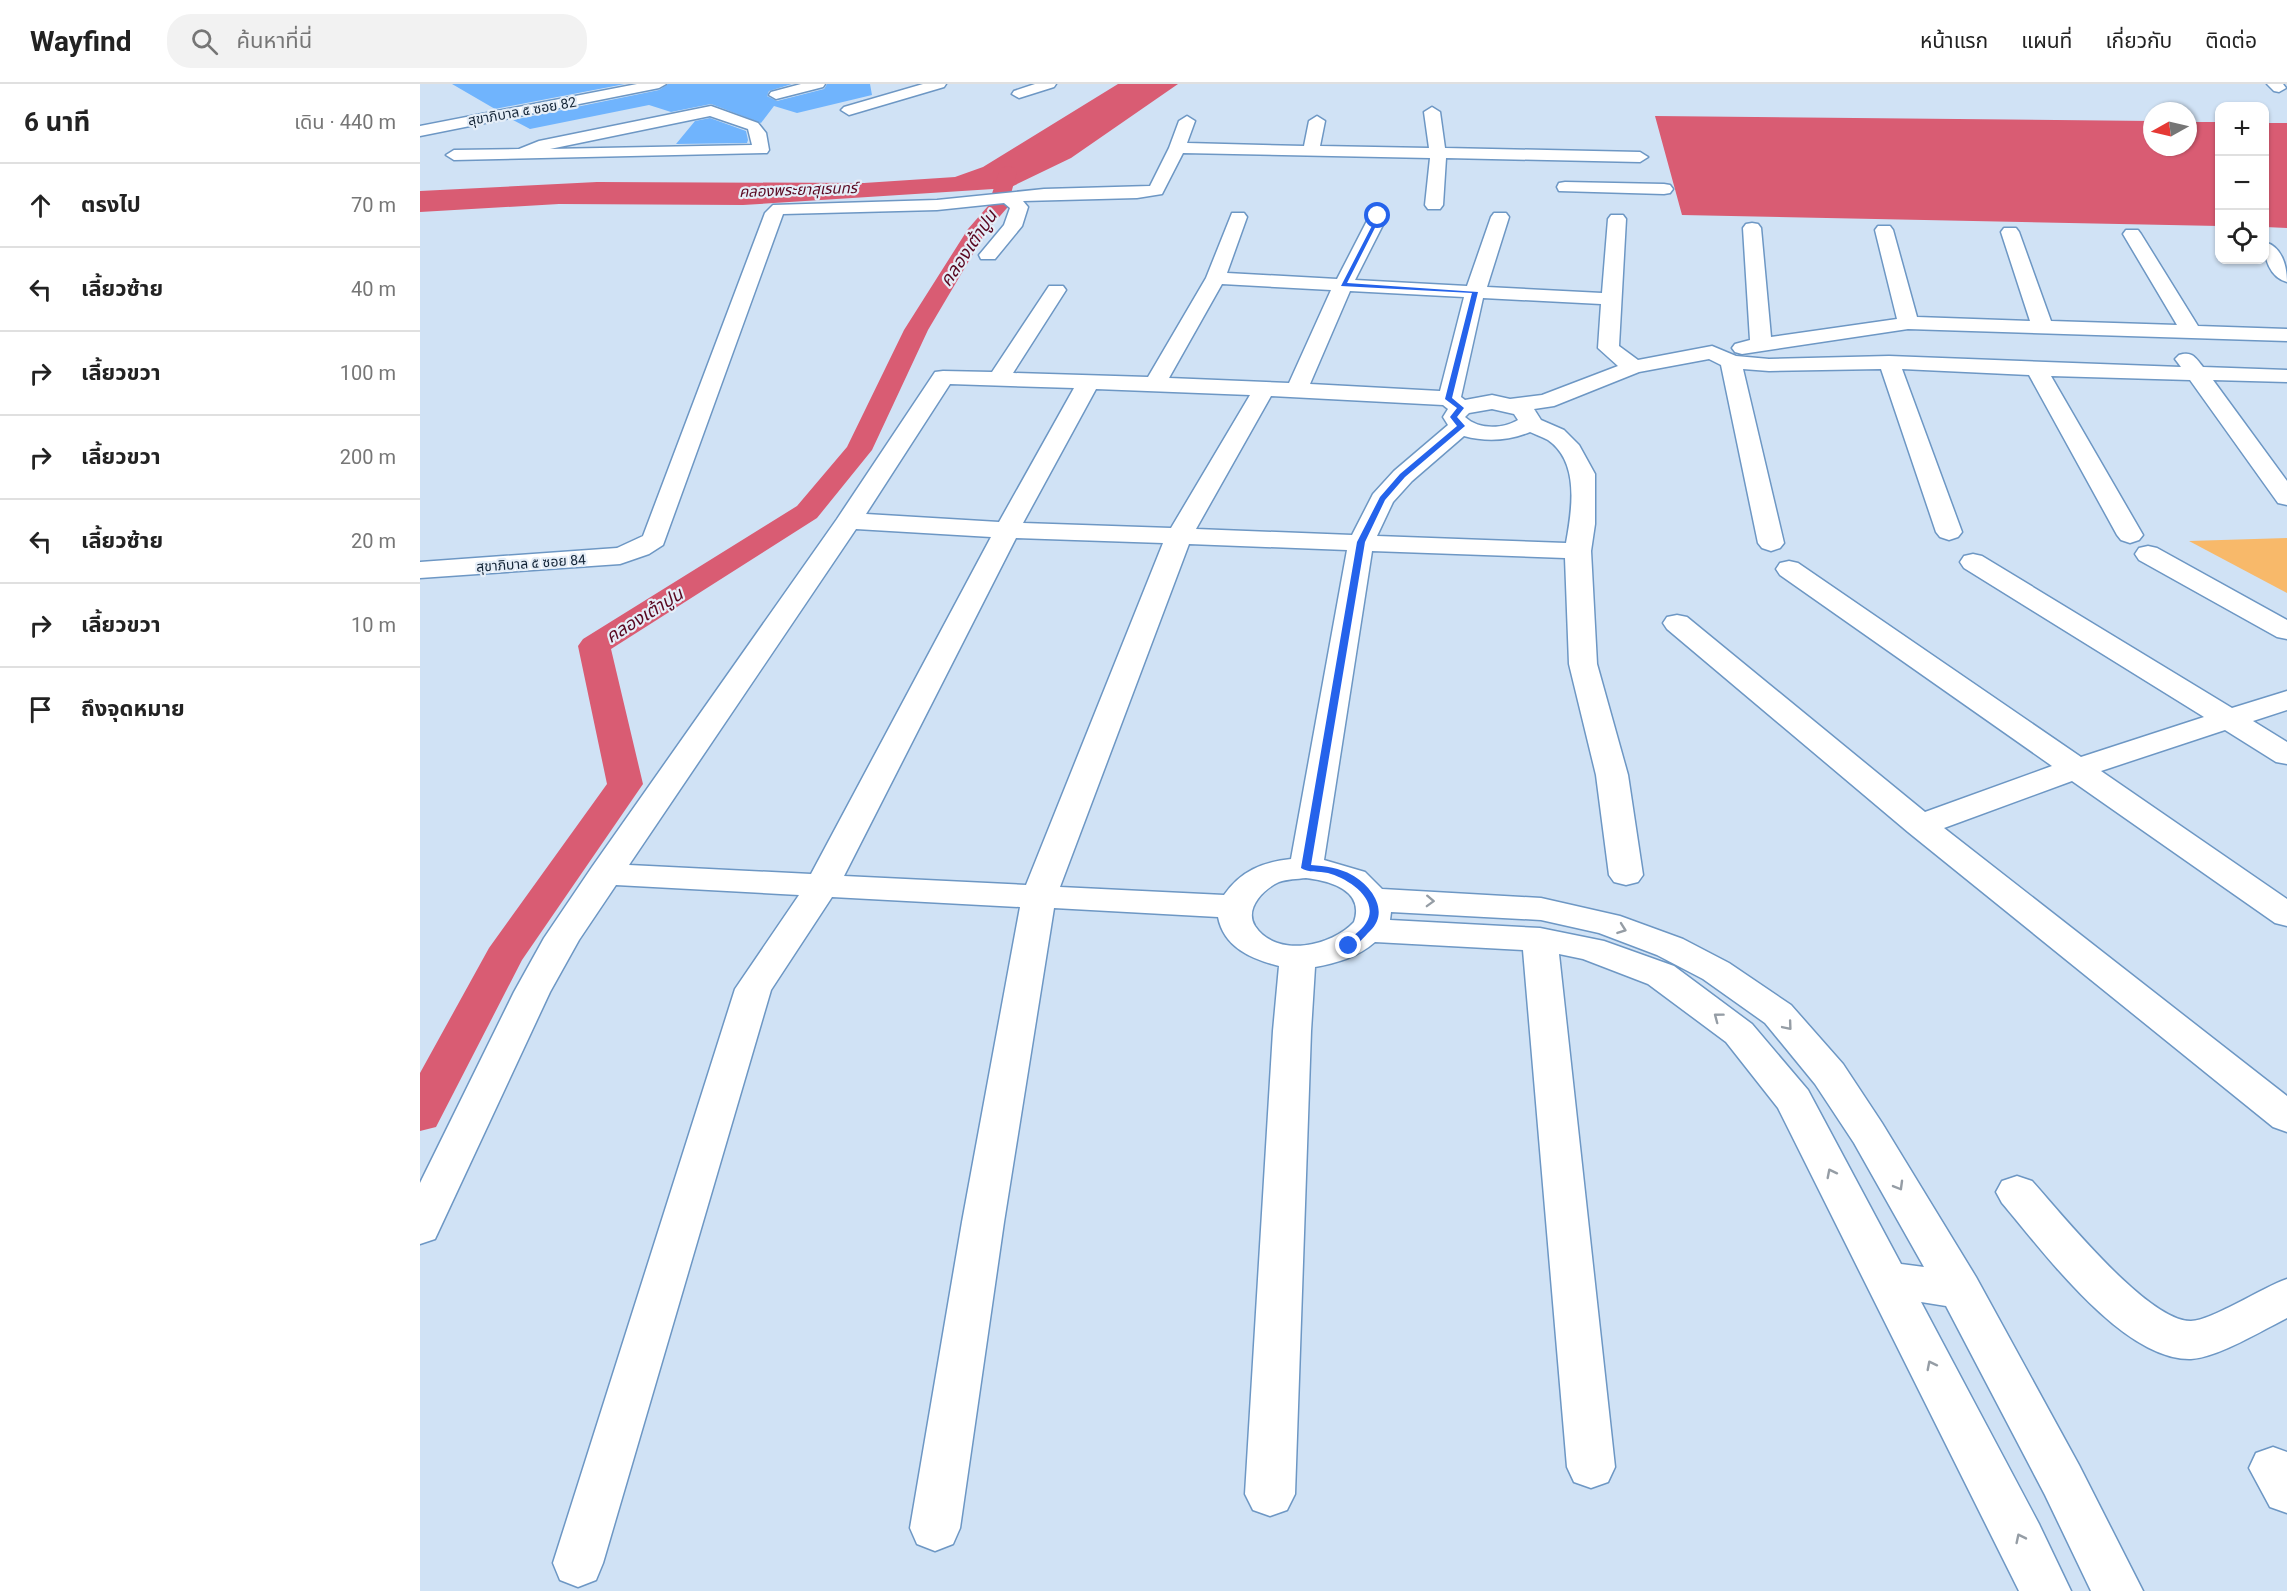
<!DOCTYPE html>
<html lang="th">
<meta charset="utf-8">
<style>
:root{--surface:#fff;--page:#f2f2f2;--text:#222;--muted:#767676;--line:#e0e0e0}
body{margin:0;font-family:Roboto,"Noto Sans Thai",sans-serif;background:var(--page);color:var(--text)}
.controls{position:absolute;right:18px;top:18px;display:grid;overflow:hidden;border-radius:12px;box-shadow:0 2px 4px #0004}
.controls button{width:54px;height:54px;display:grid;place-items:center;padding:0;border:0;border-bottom:2px solid var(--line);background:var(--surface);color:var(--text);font:30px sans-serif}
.compass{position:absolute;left:1723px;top:18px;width:54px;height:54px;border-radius:50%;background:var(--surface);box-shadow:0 2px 4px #0004;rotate:262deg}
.stop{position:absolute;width:18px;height:18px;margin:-14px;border:4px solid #2563eb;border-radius:50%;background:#fff}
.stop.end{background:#2563eb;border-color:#fff;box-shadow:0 2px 6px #0008}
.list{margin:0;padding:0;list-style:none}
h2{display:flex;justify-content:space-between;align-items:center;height:78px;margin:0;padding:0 24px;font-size:26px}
h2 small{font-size:20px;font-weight:400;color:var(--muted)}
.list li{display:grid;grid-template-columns:39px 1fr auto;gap:18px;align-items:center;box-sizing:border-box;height:84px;padding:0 24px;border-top:2px solid var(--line)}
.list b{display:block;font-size:22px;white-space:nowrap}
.list em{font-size:20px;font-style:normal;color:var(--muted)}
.icon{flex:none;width:33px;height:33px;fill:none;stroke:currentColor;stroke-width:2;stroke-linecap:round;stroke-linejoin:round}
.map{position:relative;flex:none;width:1867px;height:1507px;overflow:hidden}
header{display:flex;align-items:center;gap:36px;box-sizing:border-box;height:84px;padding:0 30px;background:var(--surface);border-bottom:2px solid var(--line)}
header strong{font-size:28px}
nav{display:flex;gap:33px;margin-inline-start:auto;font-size:21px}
.search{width:420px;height:54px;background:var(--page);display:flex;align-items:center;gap:15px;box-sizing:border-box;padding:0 21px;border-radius:24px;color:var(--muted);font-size:22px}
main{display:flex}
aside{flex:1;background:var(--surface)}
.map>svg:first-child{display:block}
.green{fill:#f8b96a}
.water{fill:#d95c73}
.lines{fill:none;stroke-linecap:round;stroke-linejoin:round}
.canal{fill:#d95c73;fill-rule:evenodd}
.building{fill:#70b4fd}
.minor-casing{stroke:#6d97c4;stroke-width:3}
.minor{fill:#fff;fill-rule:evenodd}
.oneway{stroke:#959da5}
.route{fill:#2563eb}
.labels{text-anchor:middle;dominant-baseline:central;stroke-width:4.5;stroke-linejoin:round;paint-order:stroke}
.far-street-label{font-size:14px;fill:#142537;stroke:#e5eef8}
.far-water-label{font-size:15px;font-style:italic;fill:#590720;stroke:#e5eef8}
.water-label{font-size:18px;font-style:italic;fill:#590720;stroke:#e5eef8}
</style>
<header>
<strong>Wayfind</strong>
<div class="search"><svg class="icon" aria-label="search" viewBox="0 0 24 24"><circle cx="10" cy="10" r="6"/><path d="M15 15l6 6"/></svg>ค้นหาที่นี่</div>
<nav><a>หน้าแรก</a><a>แผนที่</a><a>เกี่ยวกับ</a><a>ติดต่อ</a></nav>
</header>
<main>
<aside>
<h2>6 นาที<small>เดิน · 440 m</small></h2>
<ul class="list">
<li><svg class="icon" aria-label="ahead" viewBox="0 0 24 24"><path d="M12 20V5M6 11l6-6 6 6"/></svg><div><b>ตรงไป</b></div><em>70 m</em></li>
<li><svg class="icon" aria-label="left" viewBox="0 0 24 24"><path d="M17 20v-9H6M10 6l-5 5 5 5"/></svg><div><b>เลี้ยวซ้าย</b></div><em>40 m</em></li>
<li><svg class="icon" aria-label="right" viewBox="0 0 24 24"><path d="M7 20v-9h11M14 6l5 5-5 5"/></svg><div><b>เลี้ยวขวา</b></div><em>100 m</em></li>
<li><svg class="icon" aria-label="right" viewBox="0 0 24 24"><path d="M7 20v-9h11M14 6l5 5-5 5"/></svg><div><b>เลี้ยวขวา</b></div><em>200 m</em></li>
<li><svg class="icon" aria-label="left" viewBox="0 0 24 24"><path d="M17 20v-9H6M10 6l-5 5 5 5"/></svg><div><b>เลี้ยวซ้าย</b></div><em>20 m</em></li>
<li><svg class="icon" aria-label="right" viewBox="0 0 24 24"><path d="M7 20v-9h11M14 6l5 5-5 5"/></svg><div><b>เลี้ยวขวา</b></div><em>10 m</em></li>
<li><svg class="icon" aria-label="arrive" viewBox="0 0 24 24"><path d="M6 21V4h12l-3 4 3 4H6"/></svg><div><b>ถึงจุดหมาย</b></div></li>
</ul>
</aside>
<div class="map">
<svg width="1867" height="1507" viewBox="0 0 1867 1507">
<rect width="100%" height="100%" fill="#d0e2f5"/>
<path class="green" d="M1867,454V509L1769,457Z"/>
<path class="water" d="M698,0H758L651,74L589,104L323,121L139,120L0,128V107L177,98L444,99L535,93L563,83Z
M1235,32L1732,37V63H1768V38H1799V142L1262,131Z
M1844,39H1867V144L1845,143Z"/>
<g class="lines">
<path class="canal" d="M588,82L595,84L597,88L587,124L566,148L508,246L452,366L397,434L191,565L223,700L102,876L16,1043L0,1047V989L69,864L187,700L158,562L163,555L377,422L427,363L484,246L548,145L568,122L579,88L581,84Z"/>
</g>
<path class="building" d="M32,0H205L75,25Z
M248,0H372L349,7L347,12L357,17L404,5L407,0H450L452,11L377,29L354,22L341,39L291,20L251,28L229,21L110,45L93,36L239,6Z
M290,34L326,47L328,56L327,59L256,60L275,37Z"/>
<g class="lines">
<g class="minor-casing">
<path id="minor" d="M217,0H246L239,4L0,52V42Z
M381,0H405L403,3L356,15L349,11L351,8Z
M503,0H526L524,3L429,31L421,26L424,23Z
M615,0H636L634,3L599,14L592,10L594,7Z
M1847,0H1863L1866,4L1859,8L1854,7Z
M291,22L338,39L346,49L349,66L347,69L34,76L26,71L34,66L99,65L119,57ZM290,32L328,45L332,61L130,65Z
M1012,23L1020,28L1025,64L1220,68L1228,73L1220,78L1026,74L1023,121L1020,125H1008L1005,121L1010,74L763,69L742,110L717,114L603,117L608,123L602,142L575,175H561L559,171L584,141L590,124L584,119L517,126L363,130L243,461L229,470L200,480L0,494V478L197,464L223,452L345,129L353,121L517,116L624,105L730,102L749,64L759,37L767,32L775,37L767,59L884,62L889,37L897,32L905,37L900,62L1009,64L1004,28Z
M1145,98L1244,100L1250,101L1253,105L1250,109L1244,110L1139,107L1137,103L1139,99Z
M959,126L965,127L968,131L935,196L1047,202L1071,133L1074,129H1086L1089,133L1067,203L1182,209L1188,135L1191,131H1203L1206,135L1199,262L1218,276L1292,262L1316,272L1349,275L1469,272L1761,283L1755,275L1759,271C1772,267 1775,273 1783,283L1867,286V298L1793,296L1867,397V421L1858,419L1770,296L1631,292L1723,451L1719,456L1710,459L1701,456L1697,451L1609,291L1482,285L1542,448L1538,453L1529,456L1520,453L1516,448L1461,285L1349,287L1323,285L1364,459L1360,464L1351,467L1342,464L1338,459L1301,281L1289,275L1219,288L1134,322L1114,325L1121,336L1144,346L1159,361L1175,390V440L1171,467L1177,580L1208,691L1223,791L1218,798L1206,801L1194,798L1189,791L1176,691L1149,580L1145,474L952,467L904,776L945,788L962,805L1121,814L1200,832L1263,855L1309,879L1371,921L1423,980L1462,1039L1556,1193L1659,1381L1723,1507H1671L1625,1411L1526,1222L1501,1218L1619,1440L1651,1507H1599L1358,1024L1306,958L1228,900L1163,875L1139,870L1195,1383L1188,1398L1171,1404L1154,1398L1147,1383L1103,866L955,858C938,873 917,879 895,883L891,947L875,1410L867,1426L850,1432L833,1426L825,1410L853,947L859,882C832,875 804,864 798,833L634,824L584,1138L540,1444L533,1460L515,1467L497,1460L490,1444L542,1138L600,823L412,813L351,906L183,1479L176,1496L158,1503L140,1496L133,1479L315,905L379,811L196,801L159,856L130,908L15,1155L0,1160V1099L94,908L124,854L172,783L417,435L515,288L523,287L572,288L629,202H643L646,206L593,289L728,293L786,194L812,129H824L827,133L807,189L917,195L950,131L953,127ZM802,200L911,206L869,299L749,294ZM930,207L1044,213L1020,307L890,300ZM1063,214L1181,220L1178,264L1198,282L1122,311L1090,315L1072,311L1045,316L1041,313ZM530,300L654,304L579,438L446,430ZM676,305L830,311L751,444L603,439ZM851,312L1023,321L1028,325L1023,333L1028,341L974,387L953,410L932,451L776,445ZM1072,325L1094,330L1098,336C1083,345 1059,346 1045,333L1049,329ZM1110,348C1116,351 1123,353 1128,356C1160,378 1152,426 1146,459L957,452L973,418L992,397L1044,352C1066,358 1088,357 1110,348ZM436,445L571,453L391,790L209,781ZM596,454L743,459L606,801L424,792ZM769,460L927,466L871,775C842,778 821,787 804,811L640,803ZM886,794C910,797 945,806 934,838C912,862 857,875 835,842C824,824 844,805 859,798C867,795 877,795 886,794ZM971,828L1121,836L1179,849L1237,871L1283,895L1345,939L1395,1000L1434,1059L1504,1183L1481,1180L1388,1006L1332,940L1254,882L1184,857L1120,844L970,836Z
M1332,139L1338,140L1341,144L1351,253L1477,235L1455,146L1458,142H1470L1473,146L1497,233L1610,237L1581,148L1584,144H1596L1599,148L1631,237L1757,241L1703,150L1706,146H1718L1721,150L1778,242L1867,245V257L1488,245L1322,270L1315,268L1312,264L1315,260L1330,256L1323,144L1326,140Z
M1844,158C1862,162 1867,182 1867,198C1849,193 1844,173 1844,158Z
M1728,462L1737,464L1867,536V555L1857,553L1719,476L1715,470L1719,464Z
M1553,470L1562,472L1812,624L1867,607V626L1833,637L1867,658V680L1856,678L1805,646L1681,687L1867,815V842L1855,839L1652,697L1524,744L1867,1012V1048L1853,1043L1488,748L1247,545L1243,539L1247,533L1257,531L1267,533L1505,728L1632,682L1360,491L1356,485L1360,479L1369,477L1378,479L1661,673L1784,633L1544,484L1540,478L1544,472Z
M1597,1092L1612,1097C1641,1129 1728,1238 1771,1237C1791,1237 1843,1203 1867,1195V1234C1843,1246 1797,1274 1771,1275C1703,1277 1623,1167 1582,1119L1576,1108L1582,1097Z
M1853,1363L1867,1368V1429L1850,1423L1829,1384L1836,1369Z"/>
</g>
<use href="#minor" class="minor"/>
</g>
<defs><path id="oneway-chevron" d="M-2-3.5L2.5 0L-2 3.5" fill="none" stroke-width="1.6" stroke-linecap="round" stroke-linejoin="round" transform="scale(1.5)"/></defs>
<g class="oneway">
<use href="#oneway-chevron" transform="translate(1010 817) rotate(2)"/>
<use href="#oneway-chevron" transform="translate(1202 845) rotate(20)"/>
<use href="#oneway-chevron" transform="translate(1298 933) rotate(-143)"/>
<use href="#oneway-chevron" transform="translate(1368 942) rotate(50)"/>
<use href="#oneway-chevron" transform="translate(1411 1089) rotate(-117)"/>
<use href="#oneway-chevron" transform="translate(1479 1102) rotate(60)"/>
<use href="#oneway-chevron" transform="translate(1511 1281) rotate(-117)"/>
<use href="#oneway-chevron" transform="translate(1600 1454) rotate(-116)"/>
</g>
<path class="route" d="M958,130L961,132L927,199L1058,208L1032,314L1044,324L1037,333L1045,342L985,393L965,416L945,458L891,781C905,782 920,784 932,791C952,802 970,828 950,847C944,853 937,862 929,865L924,862L925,859C931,853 941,847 946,839C961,815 927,794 908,789C899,787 888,789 881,784L937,458L960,413L980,390L1037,342L1030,333L1037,324L1025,315L1052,209L921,202Z"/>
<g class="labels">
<g class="far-street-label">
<text transform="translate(102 27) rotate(-10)">สุขาภิบาล ๕ ซอย 82</text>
<text transform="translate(111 479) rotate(-4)">สุขาภิบาล ๕ ซอย 84</text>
</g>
<g class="far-water-label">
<text transform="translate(378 106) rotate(-2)">คลองพระยาสุเรนทร์</text>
</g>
<g class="water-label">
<text transform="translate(548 164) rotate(-56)">คลองเต้าปูน</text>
<text transform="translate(224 531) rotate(-32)">คลองเต้าปูน</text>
</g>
</g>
</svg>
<div class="controls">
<button>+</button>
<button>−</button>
<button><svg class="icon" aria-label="locate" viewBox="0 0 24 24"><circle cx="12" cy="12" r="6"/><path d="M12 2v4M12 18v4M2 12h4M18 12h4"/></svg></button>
</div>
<svg class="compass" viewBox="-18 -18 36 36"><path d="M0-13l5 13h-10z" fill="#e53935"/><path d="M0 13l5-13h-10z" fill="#767676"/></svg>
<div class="stop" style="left:958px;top:132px"></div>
<div class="stop end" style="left:929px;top:862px"></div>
</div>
</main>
